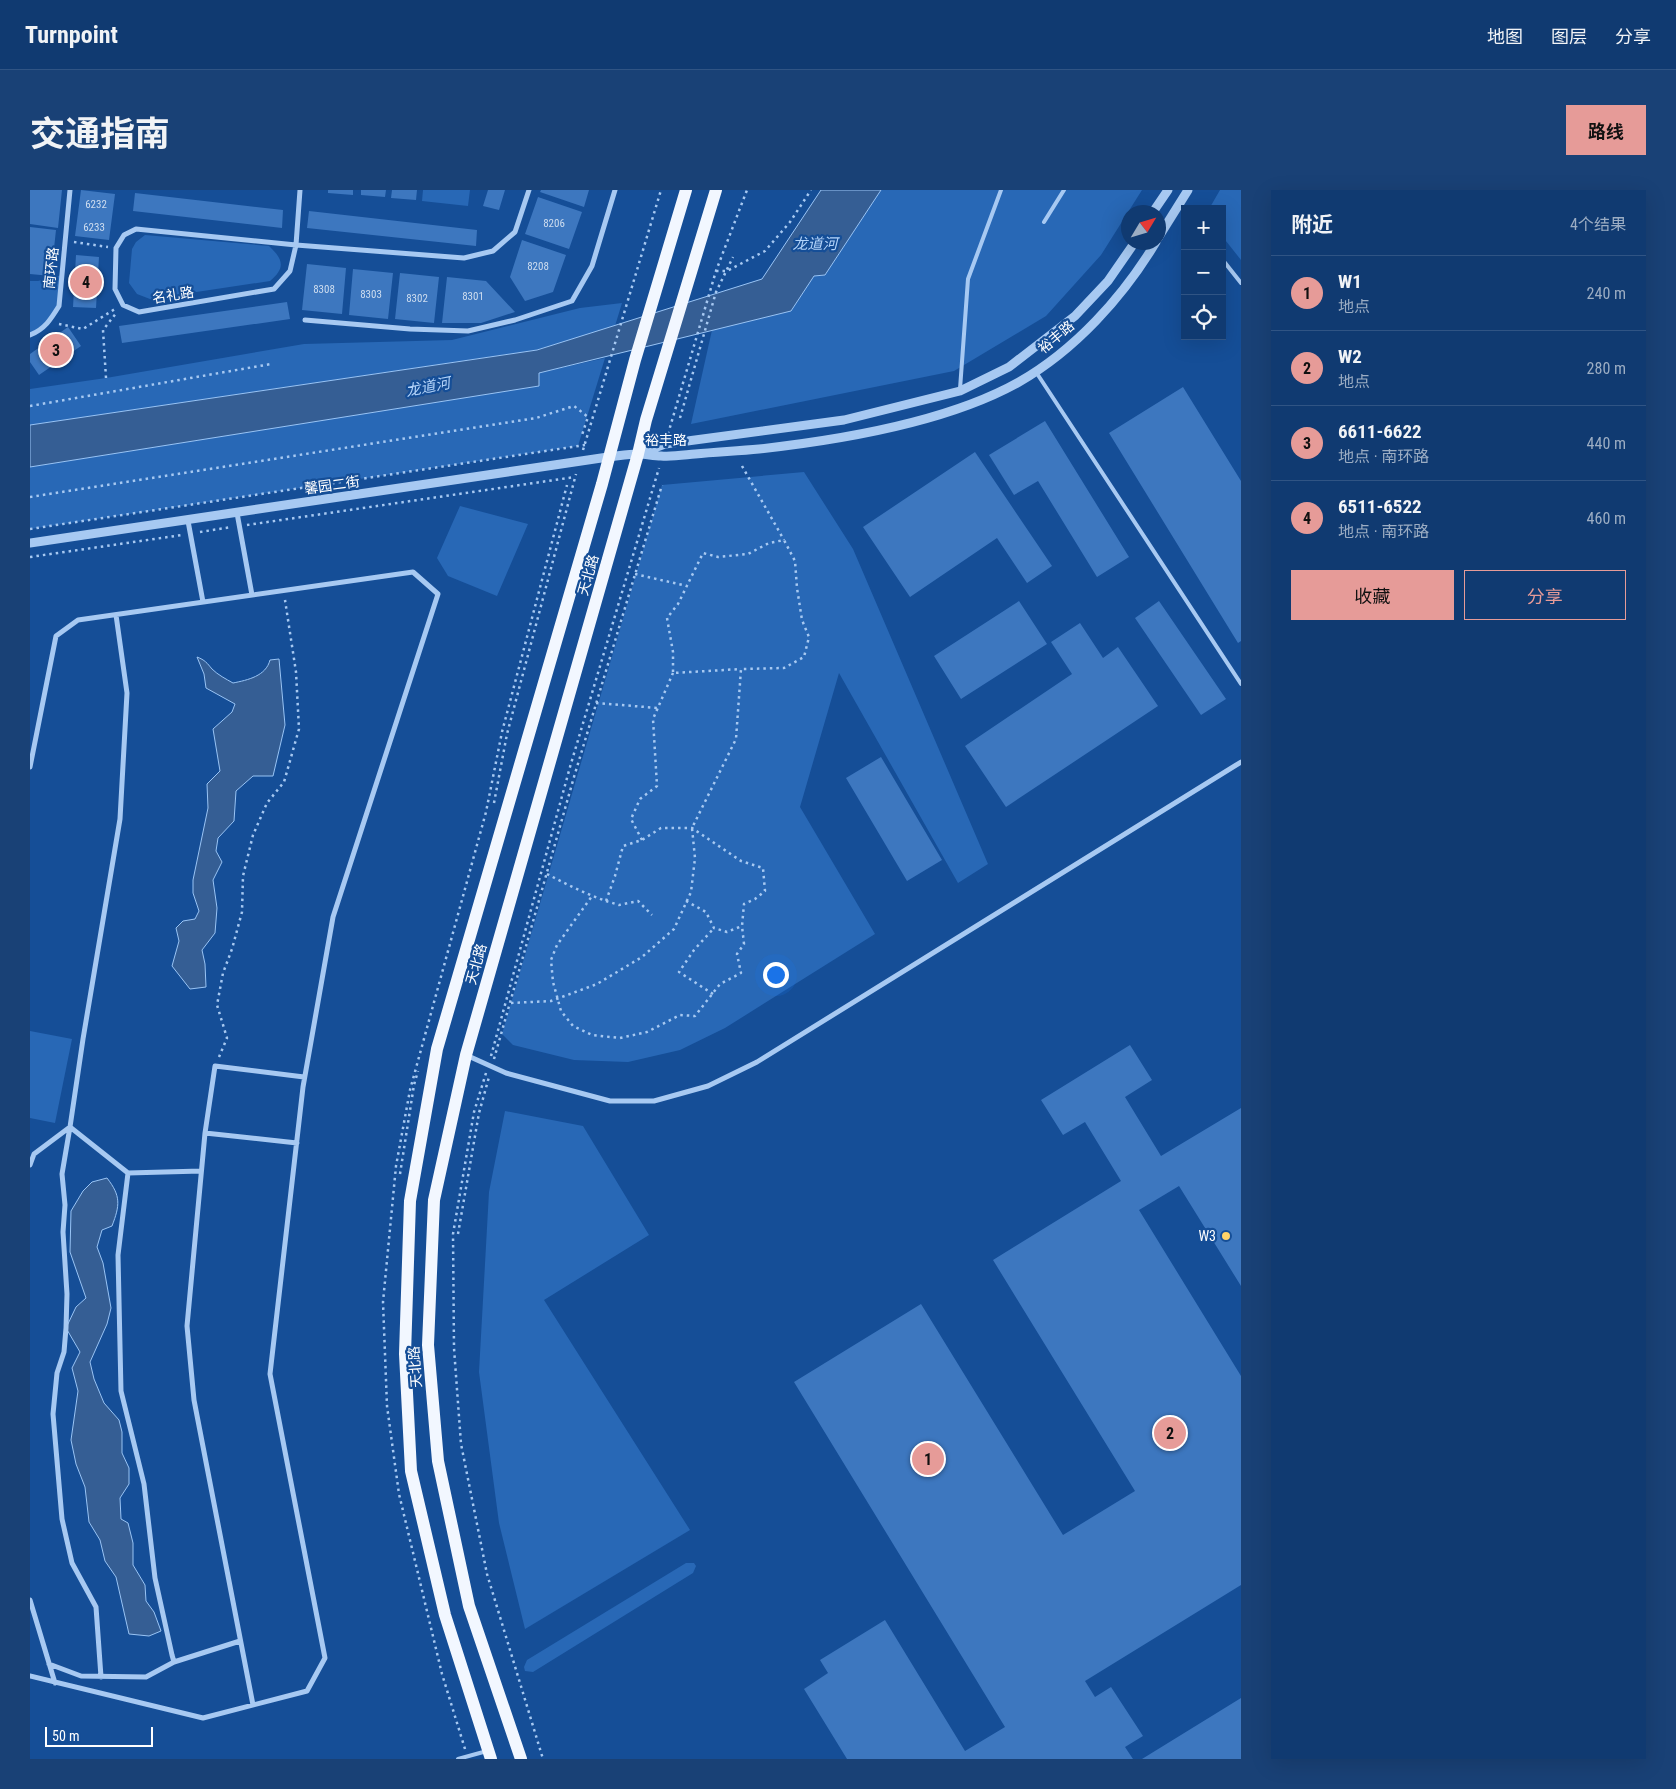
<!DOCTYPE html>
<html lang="zh">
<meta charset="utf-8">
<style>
:root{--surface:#103a71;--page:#194176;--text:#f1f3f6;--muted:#9cadc3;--line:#305484;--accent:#e69b98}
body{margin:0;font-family:"Roboto Condensed","Noto Sans SC",sans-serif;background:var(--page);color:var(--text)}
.controls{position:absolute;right:15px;top:15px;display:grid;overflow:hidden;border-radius:0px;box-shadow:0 5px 20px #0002}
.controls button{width:45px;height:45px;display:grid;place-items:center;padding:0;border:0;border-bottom:1px solid var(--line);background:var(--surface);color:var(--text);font:25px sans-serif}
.compass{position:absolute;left:1091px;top:15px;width:45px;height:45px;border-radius:50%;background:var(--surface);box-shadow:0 5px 20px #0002;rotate:52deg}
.scale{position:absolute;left:15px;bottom:12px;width:108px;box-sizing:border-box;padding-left:5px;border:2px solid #fff;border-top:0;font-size:14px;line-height:18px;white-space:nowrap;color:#fff;-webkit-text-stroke:4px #154e97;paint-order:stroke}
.you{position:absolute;left:745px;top:784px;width:18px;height:18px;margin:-12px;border:4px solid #fff;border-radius:50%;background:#1a73e8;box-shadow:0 0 0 8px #1a73e833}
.badge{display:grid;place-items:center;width:32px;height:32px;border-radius:50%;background:var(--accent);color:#111;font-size:16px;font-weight:700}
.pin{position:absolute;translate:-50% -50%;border:2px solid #fff;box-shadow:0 1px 5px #0006}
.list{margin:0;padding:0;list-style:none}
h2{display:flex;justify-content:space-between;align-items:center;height:65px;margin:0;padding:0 20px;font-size:21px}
h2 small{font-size:16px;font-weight:400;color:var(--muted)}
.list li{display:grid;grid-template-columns:32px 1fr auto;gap:15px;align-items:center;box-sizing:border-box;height:75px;padding:0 20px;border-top:1px solid var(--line)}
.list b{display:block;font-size:19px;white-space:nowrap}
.list p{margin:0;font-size:16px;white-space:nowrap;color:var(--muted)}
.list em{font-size:16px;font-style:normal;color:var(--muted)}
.actions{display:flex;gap:10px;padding:15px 20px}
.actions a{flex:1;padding:11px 0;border:1px solid var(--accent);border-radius:0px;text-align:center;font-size:18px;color:var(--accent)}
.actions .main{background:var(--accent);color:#111}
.icon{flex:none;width:28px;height:28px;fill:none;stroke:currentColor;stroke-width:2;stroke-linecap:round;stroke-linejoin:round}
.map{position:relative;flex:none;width:1211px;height:1569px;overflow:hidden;border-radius:0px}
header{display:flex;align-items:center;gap:30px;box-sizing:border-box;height:70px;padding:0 25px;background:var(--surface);border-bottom:1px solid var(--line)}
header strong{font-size:24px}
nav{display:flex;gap:28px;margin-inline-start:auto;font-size:18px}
.intro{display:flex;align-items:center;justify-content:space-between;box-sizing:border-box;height:120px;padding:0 30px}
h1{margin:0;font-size:35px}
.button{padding:12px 22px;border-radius:0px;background:var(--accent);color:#111;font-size:18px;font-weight:700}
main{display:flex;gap:30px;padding:0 30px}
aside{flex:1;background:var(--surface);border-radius:0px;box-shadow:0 5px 20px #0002}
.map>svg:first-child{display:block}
.green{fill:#2868b6}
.water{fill:#355e94;stroke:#99c4f5}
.building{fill:#3d77bf}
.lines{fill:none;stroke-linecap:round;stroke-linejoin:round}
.path{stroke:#a7c9f2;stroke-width:2.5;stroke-dasharray:2.5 4;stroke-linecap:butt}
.service{stroke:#a7c9f2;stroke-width:4}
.minor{stroke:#a7c9f2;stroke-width:5}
.tertiary{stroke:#a7c9f2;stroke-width:9}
.primary{stroke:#f2f7ff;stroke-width:12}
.poi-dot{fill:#ffd368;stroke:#154e97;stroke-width:2}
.labels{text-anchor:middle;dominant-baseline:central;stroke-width:4.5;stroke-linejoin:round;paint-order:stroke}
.number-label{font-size:11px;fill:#ceddef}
.street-label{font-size:14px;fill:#fff;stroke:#154e97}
.poi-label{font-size:14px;fill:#fff;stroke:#154e97;text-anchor:end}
.water-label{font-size:15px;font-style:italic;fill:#b3d3f9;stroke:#154e97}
</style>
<header>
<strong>Turnpoint</strong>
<nav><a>地图</a><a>图层</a><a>分享</a></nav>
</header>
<div class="intro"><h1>交通指南</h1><a class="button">路线</a></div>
<main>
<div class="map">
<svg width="1211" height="1569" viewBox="0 0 1211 1569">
<rect width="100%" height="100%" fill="#154e97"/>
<path class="green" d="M393,0H440L438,16L392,11Z
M851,0H1112L1071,65L1016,126L924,181L661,234L682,140L761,121L784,86L795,85Z
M1190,0H1211V70L1192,46V19H1179Z
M115,45L239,56C253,69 256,78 240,91L120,109L107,104L99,93L102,59L106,52Z
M32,85L29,116L20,132L0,145V91H8Z
M592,113L585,136L506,160L0,235V199L76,188L274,154L422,150L550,118Z
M575,168L548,256L0,339V277L509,196V183Z
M774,282L823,359L958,674L928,693L809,483L770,617L845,744L695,838L650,860L598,872L544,870L483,855L472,844L632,295Z
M430,316L498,334L467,406L418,386L407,368Z
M0,841L42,849L25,933L0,928Z
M475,921L553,936L619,1045L514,1110L660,1340L495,1439L469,1333L449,1182L459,1002Z
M656,1373H664L666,1376L663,1383L503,1482L495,1481L494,1477L497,1470Z"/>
<path class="water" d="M791,0H851L795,85L784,86L761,121L509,183V196L0,277V235L507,160L732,89Z
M167,467C175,470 177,473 182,479C188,485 196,489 203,493C218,490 236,486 240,470L249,469L255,535L243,586H223L206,601L204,631L188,648L186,661L192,672L183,690L187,718L185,743L172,760L175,774L176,797L160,799L142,776L149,751L146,738L153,731L165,729L169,721L163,703V690L178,618L177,594L190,581L183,539L202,522L205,514L176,498L174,484Z
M77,988C91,1006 90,1015 82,1036L72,1040L67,1057L73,1073L81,1118L77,1134L60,1172L64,1189L74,1213L89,1230L92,1242V1263L99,1278V1294L90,1308L91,1329L98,1333L103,1353V1375L115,1395L116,1411L124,1422L131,1441L119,1446L99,1444L86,1387L75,1371L70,1350L59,1332L55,1297L46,1274L41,1250L48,1201L42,1178L50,1162L36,1138L46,1117L56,1108L40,1062L41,1021L53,1001L62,992Z"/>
<path class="building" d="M0,0H32L28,38L0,34Z
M51,0L85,4L79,50L45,46Z
M298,0H323V5L298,3Z
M331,0H356L355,7L331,5Z
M362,0H387L386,10L361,8Z
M458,0H475L469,20L453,16Z
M511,0H559L554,17L510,2Z
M105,3L253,20L252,38L103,21Z
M508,7L552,22L539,59L495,44Z
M279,21L447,40L446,56L277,38Z
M0,37L26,40L21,86L0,84Z
M492,50L536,65L523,102L495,111L480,87Z
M46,65L69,67L66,118L43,117Z
M277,74L316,78L312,124L272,120Z
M323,79L363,83L358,129L319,125Z
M370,83L409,87L404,133L365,129Z
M417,87L456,91L485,122L451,133H412Z
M257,112L260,129L92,153L89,136Z
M38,137L51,156L9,185L0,172V164Z
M1153,197L1211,291V451L1208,453L1079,243Z
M1015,231L1099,367L1067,387L1008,291L984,305L959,265Z
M945,262L1022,376L997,393L967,348L880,407L833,337Z
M989,411L1017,454L931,509L904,466Z
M1129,411L1196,509L1171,525L1105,428Z
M1050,433L1073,468L1088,457L1128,516L976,617L935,556L1042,484L1021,452Z
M851,567L912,670L877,691L816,588Z
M1100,855L1122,890L1095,907L1131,966L1211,918V1096L1149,996L1109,1020L1211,1186V1395L1055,1491L1065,1507L1081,1497L1113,1546L1095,1557L1103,1569H817L774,1499L798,1483L790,1470L855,1430L935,1561L975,1537L764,1192L891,1114L1033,1345L1105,1301L963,1070L1091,991L1055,932L1033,945L1011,910Z
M1211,1508V1569H1112Z"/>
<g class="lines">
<path class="path" d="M44,52L78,57
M686,81H697L735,61L760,32L781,0
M29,134L53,139L85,119
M76,188L73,140L87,122
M0,216L241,174
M650,228L686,102L703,67
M638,244L686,81L717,0
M553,260L631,0
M712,276L754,350
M0,307L506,228L544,216L558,227L552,245
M217,335L545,287
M0,339L555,255
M170,342L202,337
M0,367L152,345
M605,384L657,396
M566,513L628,518
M464,613L477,544L546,284
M612,650L601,629L610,609L627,596L623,529L643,483
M517,684C536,694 556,704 576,711L585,686L593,656L612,650L631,638H662L711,671L733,678L735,701L725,709L714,714L712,736L714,754L707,764L711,783L690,794L665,826L650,825L617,842L590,848L562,845L543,836L531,821L523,792L521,770L527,755L562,706
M576,711L589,715L608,711L622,725
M656,711L676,722L684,738L697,742L712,736
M683,804L649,782L664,760L684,738
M481,813L521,811L567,794L612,767L644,739L661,702L665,668L662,638L706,549L711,479L754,478L774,467L779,447L772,430L767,398L765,371L754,350L739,353L718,364L688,367L673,363L648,414L637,428L643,462V483L711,479
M461,866L540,577L629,278
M189,867L197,848L187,815L193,783L202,759L212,722L213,686L223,645L237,613L254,592L269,539L266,482L255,410
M464,869L544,587L632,295
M456,883L444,922L423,1044L424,1158L431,1254L457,1384L513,1569
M370,984L384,895L388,881
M428,1044L449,923L459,887
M435,1559L412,1484L369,1304L357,1216L353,1112L366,976L380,900L456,622L472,542L537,295"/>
<path class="service" d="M1149,14L1155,21
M1014,32L1034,0
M1192,69L1211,93
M1006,182L1211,494
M930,199L938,89L971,0
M428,1569L457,1561"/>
<path class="minor" d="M270,0L266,55L260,81L244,99L109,122L93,115L85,99L86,58L94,45L106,39L266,55L434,68L463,61L485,42L499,0
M275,130L380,139L438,141L485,130L542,111L562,76L585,0
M0,145C15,139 21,129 29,116L40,0
M207,323L222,405
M158,331L173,412
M0,577L26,446L48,430L383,382L408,404L303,727L273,897L240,1184L295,1468L277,1501L173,1528L0,1486
M436,865L476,883L580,911H624L678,896L727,872L1211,572
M175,943L267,953
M0,975L4,964L40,937L53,849L90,629L97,503L86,425
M98,983L88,1065L91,1201L114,1294L125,1388L142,1465L144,1472L210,1451
M0,1410L25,1493
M19,1474L51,1486L116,1487L144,1472
M71,1487L66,1417L42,1373L32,1329L23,1224L27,1183L34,1162L36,1138L37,1104L33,1042L35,1015L32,984L40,937L98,983L171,981
M223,1515L164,1210L157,1136L175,943L185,876L274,887"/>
<path class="tertiary" d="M1123,22L1138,0
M1128,48L1158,0
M611,263L635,254L814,230L930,201L979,177L1045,126L1078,91L1105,52
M0,353L578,267C588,266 598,264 608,264C616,264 623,266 631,266C642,267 654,265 665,264C686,262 708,261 729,259C810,250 918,232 989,192C1045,160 1093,107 1126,52"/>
<path class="primary" d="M461,1569L415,1425L381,1281L375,1164L380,1011L407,859L572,294L605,170L656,0
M491,1569L439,1416L408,1271L398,1155L404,1010L436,865L608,264L616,230L686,0"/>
</g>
<circle class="poi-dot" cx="1196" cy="1046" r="5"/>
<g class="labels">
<g class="number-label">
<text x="66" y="14">6232</text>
<text x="524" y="33">8206</text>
<text x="64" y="37">6233</text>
<text x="508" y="76">8208</text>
<text x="294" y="99">8308</text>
<text x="341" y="104">8303</text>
<text x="443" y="106">8301</text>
<text x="387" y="108">8302</text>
</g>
<g class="street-label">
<text transform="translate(21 78) rotate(-84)">南环路</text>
<text transform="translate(143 105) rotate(-9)">名礼路</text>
<text transform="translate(1026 147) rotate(-40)">裕丰路</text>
<text x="636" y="250">裕丰路</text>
<text transform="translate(302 295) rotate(-8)">馨园二街</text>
<text transform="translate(558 385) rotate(-74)">天北路</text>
<text transform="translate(446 774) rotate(-74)">天北路</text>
<text transform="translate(385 1177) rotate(-94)">天北路</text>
</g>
<g class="poi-label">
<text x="1186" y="1046">W3</text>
</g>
<g class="water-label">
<text x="785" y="54">龙道河</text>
<text transform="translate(398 197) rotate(-11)">龙道河</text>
</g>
</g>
</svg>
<div class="controls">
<button>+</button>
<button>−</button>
<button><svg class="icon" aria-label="locate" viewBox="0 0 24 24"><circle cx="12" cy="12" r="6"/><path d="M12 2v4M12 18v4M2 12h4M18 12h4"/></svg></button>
</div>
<svg class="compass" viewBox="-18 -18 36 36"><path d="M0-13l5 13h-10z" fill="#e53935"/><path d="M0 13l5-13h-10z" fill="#9cadc3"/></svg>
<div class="scale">50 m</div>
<div class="you"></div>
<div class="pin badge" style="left:898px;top:1269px">1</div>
<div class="pin badge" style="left:1140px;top:1243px">2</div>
<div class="pin badge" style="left:26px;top:160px">3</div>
<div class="pin badge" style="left:56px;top:92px">4</div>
</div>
<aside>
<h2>附近<small>4个结果</small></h2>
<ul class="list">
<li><span class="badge">1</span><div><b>W1</b><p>地点</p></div><em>240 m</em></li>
<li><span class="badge">2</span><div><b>W2</b><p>地点</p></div><em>280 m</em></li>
<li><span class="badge">3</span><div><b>6611-6622</b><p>地点 · 南环路</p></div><em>440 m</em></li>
<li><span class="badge">4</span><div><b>6511-6522</b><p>地点 · 南环路</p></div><em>460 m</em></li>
</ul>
<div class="actions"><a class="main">收藏</a><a>分享</a></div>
</aside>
</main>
